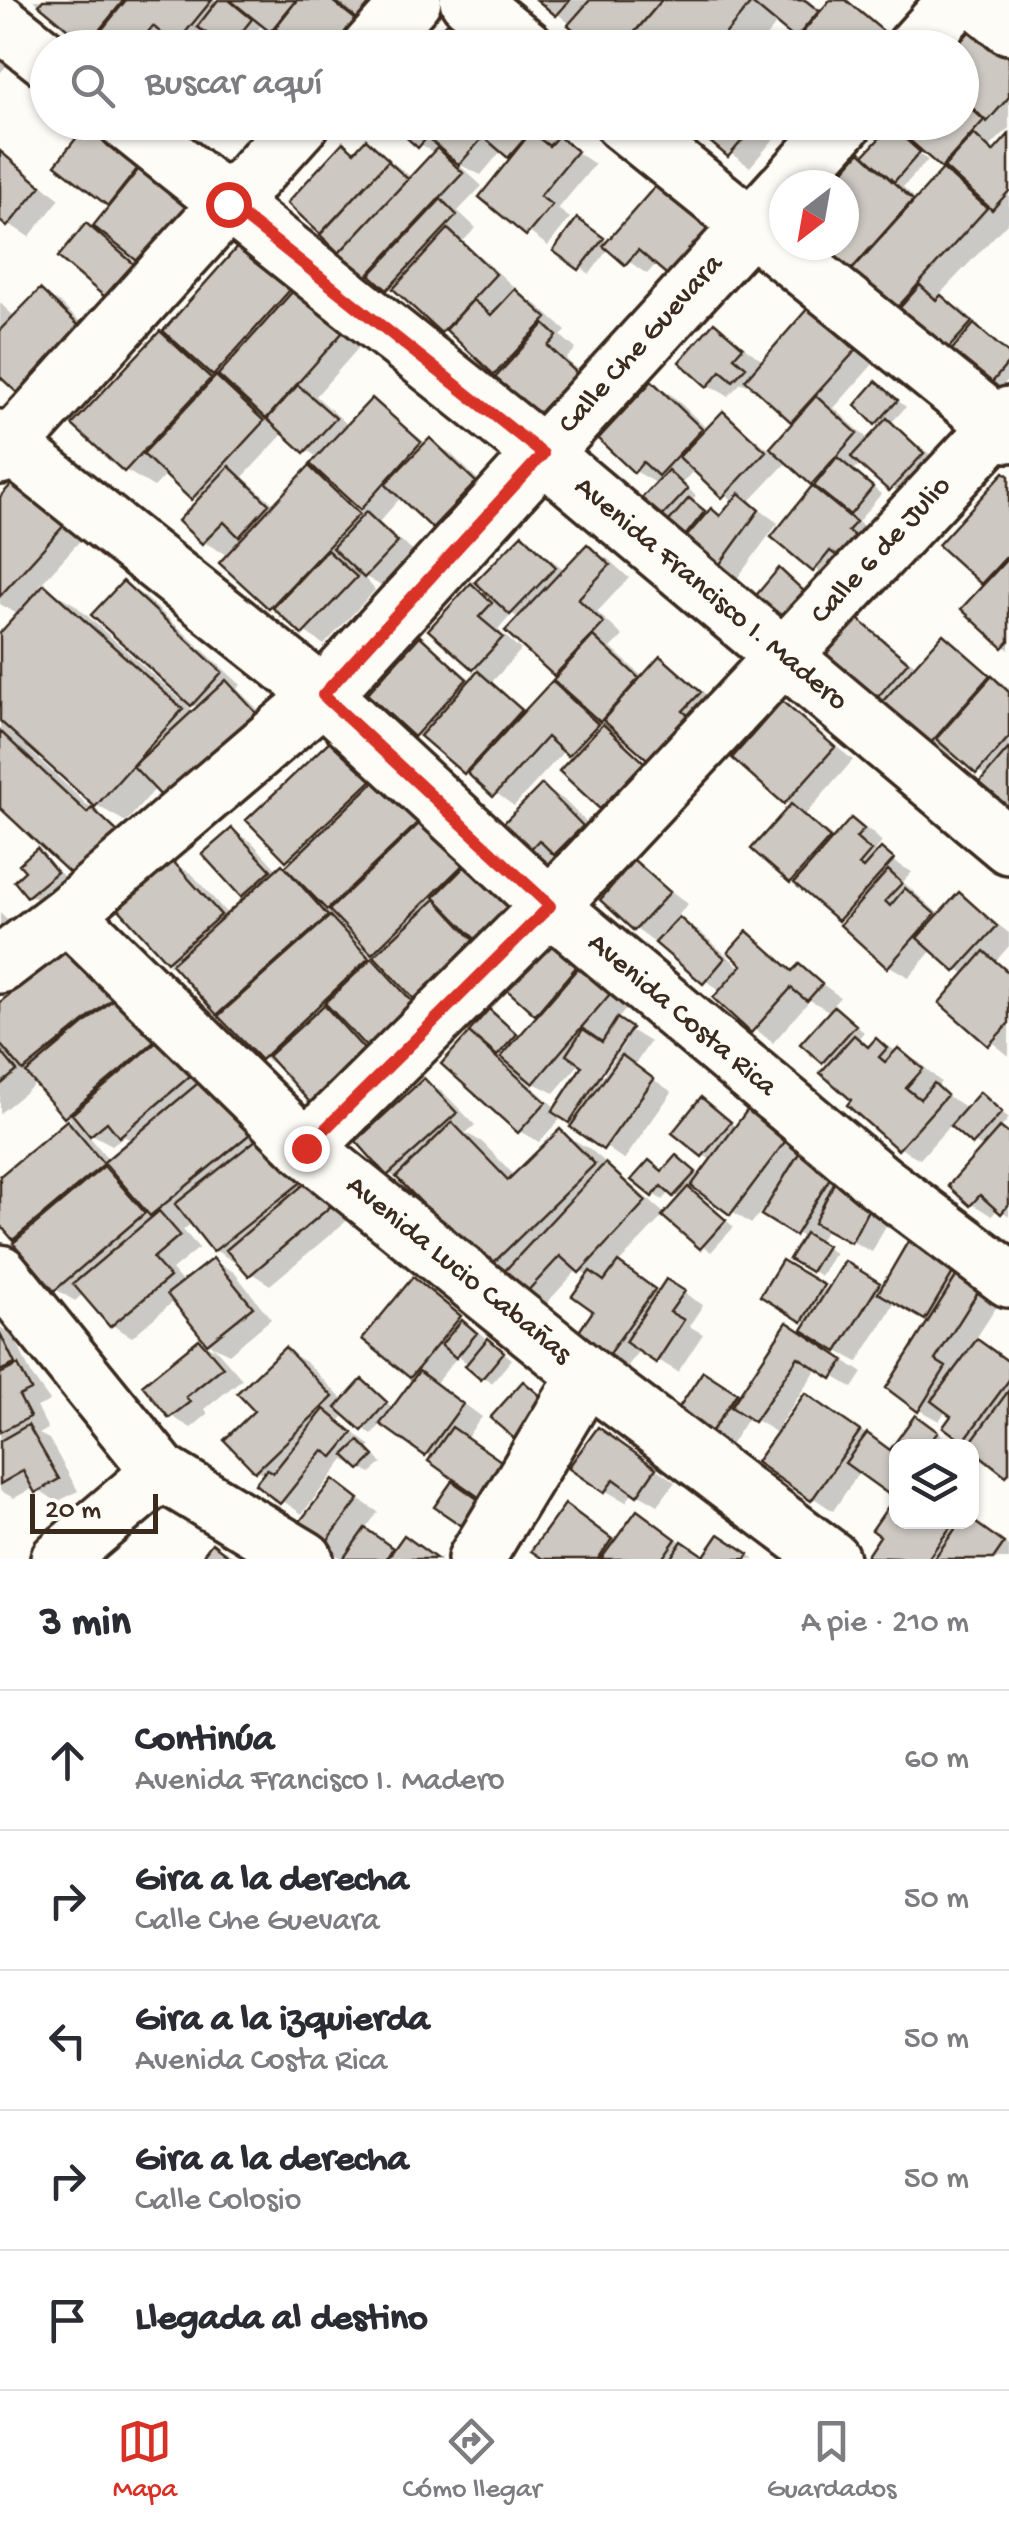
<!DOCTYPE html>
<html lang="es">
<meta charset="utf-8">
<style>
:root{--surface:#fff;--page:#f2f2f3;--text:#2b2b33;--muted:#7c7c81;--line:#e1e1e2;--accent:#d93025}
body{margin:0;font-family:"Gochi Hand",sans-serif;background:var(--page);color:var(--text)}
.controls{position:absolute;right:30px;bottom:30px;display:grid;overflow:hidden;border-radius:20px;box-shadow:0 2px 8px #0004}
.controls button{width:90px;height:90px;display:grid;place-items:center;padding:0;border:0;border-bottom:2px solid var(--line);background:var(--surface);color:var(--text);font:50px sans-serif}
.compass{position:absolute;left:769px;top:170px;width:90px;height:90px;border-radius:50%;background:var(--surface);box-shadow:0 2px 8px #0004;rotate:211deg}
.scale{position:absolute;left:30px;bottom:25px;width:128px;box-sizing:border-box;padding-left:10px;border:5px solid #3b2a1e;border-top:0;font-size:28px;line-height:35px;white-space:nowrap;color:#3b2a1e;-webkit-text-stroke:8px #fdfcf7;paint-order:stroke}
.stop{position:absolute;width:30px;height:30px;margin:-22px;border:8px solid #d93025;border-radius:50%;background:#fff}
.stop.end{background:#d93025;border-color:#fff;box-shadow:0 2px 10px #0008}
.list{margin:0;padding:0;list-style:none}
h2{display:flex;justify-content:space-between;align-items:center;height:130px;margin:0;padding:0 40px;font-size:42px}
h2 small{font-size:32px;font-weight:400;color:var(--muted)}
.list li{display:grid;grid-template-columns:65px 1fr auto;gap:30px;align-items:center;box-sizing:border-box;height:140px;padding:0 40px;border-top:2px solid var(--line)}
.list b{display:block;font-size:38px;white-space:nowrap}
.list p{margin:0;font-size:32px;white-space:nowrap;color:var(--muted)}
.list em{font-size:32px;font-style:normal;color:var(--muted)}
.icon{flex:none;width:55px;height:55px;fill:none;stroke:currentColor;stroke-width:2;stroke-linecap:round;stroke-linejoin:round}
.map{position:relative;flex:none;width:1009px;height:1559px;overflow:hidden}
.search{position:absolute;background:var(--surface);box-shadow:0 2px 8px #0004;left:30px;right:30px;top:30px;height:110px;display:flex;align-items:center;gap:25px;box-sizing:border-box;padding:0 35px;border-radius:55px;color:var(--muted);font-size:38px}
.sheet{height:830px;background:var(--surface)}
nav{display:flex;justify-content:space-around;align-items:center;box-sizing:border-box;height:140px;border-top:2px solid var(--line);background:var(--surface);font-size:28px;color:var(--muted)}
nav a{display:grid;justify-items:center;gap:5px}
nav .on{color:var(--accent)}
.map>svg:first-child{display:block}
.shadow{fill:#0003;fill-rule:evenodd}
.building{fill:#cdc8c2;stroke:#3b2a1e;stroke-width:2.5}
.lines{fill:none;stroke-linecap:round;stroke-linejoin:round}
.minor-casing{stroke:#3b2a1e;stroke-width:62}
.minor{stroke:#fdfcf7;stroke-width:55}
.route{stroke:#d93025;stroke-width:12}
.labels{text-anchor:middle;dominant-baseline:central;stroke-width:8;stroke-linejoin:round;paint-order:stroke}
.street-label{font-size:30px;fill:#3b2a1e;stroke:#fdfcf7}
</style>
<div class="map">
<svg width="1009" height="1559" viewBox="0 0 1009 1559">
<rect width="100%" height="100%" fill="#fdfcf7"/>
<filter id="ink" filterUnits="userSpaceOnUse"><feTurbulence type="fractalNoise" baseFrequency=".01" numOctaves="2"/><feDisplacementMap in="SourceGraphic" scale="20" xChannelSelector="R" yChannelSelector="G"/><feConvolveMatrix kernelMatrix="1 2 1 2 8 2 1 2 1" color-interpolation-filters="sRGB"/></filter>
<g filter="url(#ink)">
<path class="shadow" d="M33,0H422L381,48H262L274,33L263,23L243,48H227L212,35L205,44L208,48H177L172,39L164,48H90Z
M541,0H808L823,12L833,0H845L906,48H789L797,38L778,22L757,48H599Z
M962,48L1009,49V128L991,146L997,151L1009,138V221L938,296L961,309L1009,354V378L1000,389L946,350L825,245H844V185H834L891,129L907,138L894,122H962ZM911,144L946,169L918,201L903,187L928,160L908,148Z
M0,57L8,64L0,73Z
M92,122L218,215L124,247L121,250L159,283L134,313L87,226L110,240L112,207L59,164Z
M184,122H224L210,139Z
M242,122H317L268,144Z
M393,122H569L555,138L595,164L558,209L570,218L548,246L482,197L514,158L502,150L481,175L458,164L482,186L458,211L476,228L463,241L514,287L512,290L536,304L566,331L561,336L576,349L566,359L595,386L558,425L538,414L500,375L409,300L368,275L290,203L344,145L357,152L367,142L412,178L434,154Z
M706,122H846L802,140L785,126L750,167L712,140L720,130Z
M0,153L60,199L29,237L0,218Z
M667,178L657,263L647,274L609,248L590,274L557,251L587,226L609,243Z
M247,239L368,337L316,396L349,426L372,401L427,444L430,441L450,453L494,495L454,538L434,526L402,496L379,522L417,555L385,588L362,575L375,590L324,645L270,607L228,556L204,542L181,520L199,501L167,474L154,487L125,470L161,334L177,343ZM285,432L319,459L327,479L310,469L276,506L243,477Z
M40,292L60,303L109,349L0,374V303L16,318Z
M809,311L874,363L834,408L869,440L882,426L877,423V384L906,407L891,423L943,465L910,501L861,463L853,471L881,494L858,522L875,535L835,581L815,569L813,490L832,497L788,461L749,502L778,523L736,580L658,521V484L635,471L653,384L673,396L708,430L723,414L771,451L796,422L758,388L741,383L728,396L708,385L715,325L764,362ZM695,469L735,502L722,517L712,511L709,515L691,502L696,496L682,483Z
M1009,477V650L964,609L986,585L942,544Z
M18,481L85,535L40,585L74,604L180,699L183,696L123,584L144,596L241,685L237,689L277,728L156,788L126,822L96,805L31,745L28,749L97,814L148,853L0,805V629L4,632L19,615L0,604V501ZM182,698L199,708L194,713Z
M522,537L565,570L587,547L608,559L629,578L597,612L623,636L611,648L644,678L661,659L719,705L625,821L565,750L514,806L416,735L420,639L473,681L480,672L474,668L471,586L495,600ZM512,614L520,618L560,677L527,712L492,682L521,650L498,630ZM621,737L658,771L655,775L618,741Z
M858,621L917,666L943,637L1009,688V816L987,778L954,751L945,761L886,702L828,654Z
M783,704L853,760L805,815L835,839L852,821L872,832L882,842L875,851L912,872L903,882L941,916L959,895L1009,933V946L996,961L1009,970V1056L942,1002L966,975L933,949L909,977L889,966L845,922L791,881L792,806L785,802Z
M336,739L536,920L395,1064L283,1069L263,1058L168,960L171,862L192,874L229,916L248,898L242,895L232,831L252,842L278,871L286,870L293,862L288,859Z
M543,787L563,799L602,838L576,865L557,854L546,866L525,854Z
M38,851L65,878L39,900L29,895V872Z
M635,863L688,904L676,918L700,932L742,969L747,934L795,971L799,967L840,997L831,1007L864,1032L857,1040L871,1048L877,1041L919,1062L941,1082L936,1088L968,1109L980,1095L1009,1118L1000,1129L1009,1134V1216L998,1208L992,1216L972,1204L984,1149L951,1124L920,1159L900,1148L855,1100L823,1061L832,1013L810,1000L773,1043L716,998L721,992L636,929Z
M0,913L19,932L0,950Z
M556,938L634,1000L616,1021L650,1042L634,1066L672,1092L624,1160L563,1116L539,1142L519,1131L470,1036L484,1044L490,1012L521,1037L540,1016L510,990ZM622,1039L626,1041L602,1078H596ZM581,1062L586,1065L557,1109L523,1078L554,1093Z
M74,945L350,1218L270,1285L215,1250L193,1222L183,1230L199,1248L172,1270L184,1284L213,1261L234,1272L271,1319L229,1354L213,1346L242,1379L205,1409L208,1414L191,1428L171,1416L200,1342L215,1350L175,1300L132,1337L112,1325L84,1293L75,1301L55,1289L0,1221V1179L71,1120L37,1083L0,1113V1005ZM84,1130L112,1145L124,1136L132,1141L109,1160Z
M424,1081L444,1093L475,1125L466,1133L482,1142L515,1176L561,1133L590,1149L666,1215L681,1199L670,1191L663,1200L654,1195L650,1163L664,1172L686,1164L701,1176L713,1161L703,1155L711,1106L737,1128L749,1112L769,1124L806,1152L802,1157L892,1214L872,1252L827,1228L818,1243L835,1253L821,1276L793,1259L805,1238L765,1215L771,1205L768,1203L751,1224L697,1187L692,1192L734,1227L711,1252L665,1214L617,1265L660,1292L667,1282L703,1305L689,1326L703,1334L678,1372L640,1349L622,1374L602,1363L589,1276L578,1269L545,1305L525,1294L409,1185L389,1174Z
M911,1241L1001,1300L975,1340L1009,1362V1475L946,1427L954,1416L946,1410L939,1421L919,1410L931,1321L896,1301L858,1362L830,1347L828,1350L863,1373L853,1388L818,1367L780,1424L784,1427L825,1408L892,1451L916,1418L957,1445L896,1446V1496L860,1471L833,1511L759,1461L779,1434L749,1416L727,1450L707,1438L724,1386L741,1397L809,1323L763,1296L783,1263L829,1291L846,1264L884,1287Z
M413,1280L512,1359L492,1383L458,1356L436,1383L482,1417L466,1438L502,1507L383,1422L372,1435L346,1414L339,1421L371,1446L368,1449L382,1463L371,1473L344,1460L302,1514L258,1484L266,1475L257,1470L258,1411L286,1350L306,1362L345,1402L363,1383L394,1409L416,1379L365,1339Z
M0,1327L14,1336L32,1376L50,1401L37,1407L48,1429L39,1434L49,1439L78,1491L57,1502L35,1487L14,1498L0,1491Z
M619,1442L675,1482L658,1505L634,1491L626,1502L606,1491Z
M333,1482L378,1512L364,1531L394,1550L435,1559H343L322,1547Z
M896,1499V1522L972,1519L1009,1547V1559H873L870,1557L884,1535L875,1530Z
M585,1519L617,1542L657,1525L705,1558L740,1548L755,1559H547Z"/>
<path class="building" d="M43,0H124L87,45L39,5Z
M126,0H212L175,45L153,26L135,48H87Z
M218,0H229L252,19L229,48L197,27Z
M230,0H296L270,32Z
M297,0H331L369,30L354,48H299L275,28Z
M334,0H393L369,29Z
M537,0H570L556,16Z
M590,0H662L621,48H595L568,25Z
M662,0H746L750,4L714,48H622Z
M805,0L819,11L795,39L749,1Z
M830,0H846L889,36L879,48H805L796,40Z
M460,7L506,48H425Z
M976,24L1009,53V97L987,122L962,98V48H955Z
M274,29L297,48H259Z
M962,100L984,120L941,168L890,123L962,122Z
M89,122H100L145,159L108,206L55,165Z
M389,122H440L418,148Z
M448,122H496L459,165L431,141Z
M500,122H539L508,158L486,139Z
M723,122H758L728,157L708,140Z
M891,126L920,152L894,182L864,155Z
M531,132L549,146L558,136L577,151L540,196L552,205L526,236L479,197Z
M974,134L993,152L1009,134V191L992,210L944,167Z
M366,139L389,160L320,234L287,203L343,142L354,152Z
M437,148L463,173L366,277L339,253Z
M0,151L41,186L7,227L0,221Z
M860,152L913,200L850,271L820,245H844V185H831Z
M146,160L199,202L146,268L93,226Z
M388,161L408,179L339,253L320,235Z
M943,169L987,208L895,310L851,271Z
M666,174L722,223L672,279L638,250L625,265L603,246Z
M441,199L457,215L387,290L370,275Z
M577,218L604,238L579,270L553,251Z
M86,223L141,270L112,303L58,257Z
M448,229L496,274L441,333L393,289Z
M247,236L298,281L213,376L163,331Z
M302,281L350,324L266,419L218,375Z
M920,285L936,300L941,295L972,322L945,352L898,310Z
M40,289L91,337L28,403L0,377V330Z
M515,289L547,318L494,375L446,330L473,300L491,315Z
M808,308L856,350L791,422L745,380Z
M714,322L743,347L734,357L746,367L733,381L721,371L707,387L679,362Z
M544,324L557,336L548,346L577,373L536,416L495,378Z
M974,324L1009,354V362L989,386L950,352Z
M160,331L211,378L124,472L72,425Z
M216,376L264,421L191,500L143,454Z
M652,381L702,429L658,476L643,462L634,473L598,439Z
M876,381L898,400L875,425L855,405Z
M298,385L336,418L304,453L267,419Z
M816,396L857,433L811,485L770,448Z
M372,398L421,442L360,510L310,464Z
M723,411L766,451L722,498L679,457Z
M887,418L924,453L889,491L851,457Z
M430,438L476,482L432,528L385,484Z
M837,457L873,487L850,515L814,486Z
M229,466L269,504L239,537L224,522L202,544L178,521Z
M309,466L359,514L269,609L219,563Z
M668,470L688,489L656,523L636,504Z
M1004,472L1009,476V554L981,584L938,545Z
M17,478L67,522L0,596V497Z
M812,486L856,522L848,531L857,538L840,558L830,551L813,572L771,537Z
M739,493L759,510L715,571L681,543L711,508L720,516Z
M689,498L705,511L681,541L664,527Z
M366,512L398,542L364,578L332,548Z
M522,534L556,567L510,615L475,582Z
M587,544L610,565L578,599L604,623L554,676L505,631Z
M327,550L357,577L302,635L273,608Z
M1009,557V641L1003,648L961,609Z
M779,568L807,594L776,629L748,605Z
M123,581L222,672L191,706L91,615Z
M471,583L492,603L479,617L503,637L473,670L428,630Z
M44,584L183,709L95,807L0,721V633Z
M857,618L908,662L876,699L825,655Z
M943,634L990,675L923,752L875,710Z
M420,636L467,679L414,737L367,694Z
M593,636L639,678L600,722L553,680Z
M660,656L701,692L683,711L696,722L656,767L603,720Z
M478,671L522,710L464,774L420,736Z
M992,676L1009,692V737L976,774L936,739Z
M226,680L259,716L166,801L133,766Z
M552,681L598,724L568,756L547,737L493,797L467,773Z
M782,701L835,747L784,804L732,758Z
M603,724L647,765L603,812L559,771Z
M0,731L87,813L92,808L121,835L77,880L0,808Z
M335,736L375,777L286,861L246,820Z
M1009,748V819L974,789Z
M381,775L423,818L327,910L285,867Z
M542,784L583,826L554,855L539,840L524,856L498,829Z
M791,804L830,838L790,883L751,849Z
M425,818L467,861L372,954L329,910Z
M851,818L864,829L856,838L871,851L859,865L863,868L881,848L894,859L838,921L794,883Z
M232,828L271,870L241,897L202,854Z
M37,848L57,872L27,897L14,881L25,871L19,864Z
M171,859L221,915L167,962L117,907Z
M634,860L670,892L634,931L600,900Z
M470,861L517,908L480,944L434,897Z
M282,864L328,916L217,1015L171,964Z
M888,870L902,883L885,901L890,906L905,888L935,914L887,968L840,925Z
M959,892L997,926L955,972L917,938Z
M435,899L476,943L415,1000L374,956Z
M330,916L369,958L261,1060L218,1016Z
M679,917L725,958L703,984L655,943Z
M747,931L792,971L799,964L822,984L807,1001L791,988L751,1033L713,998L742,965L728,952Z
M555,935L583,959L535,1015L507,990Z
M74,942L117,995L23,1071L0,1044V1002Z
M984,951L1009,973V1023L988,1046L939,1003Z
M372,958L420,1010L373,1054L325,1003Z
M584,961L616,987L533,1084L501,1057Z
M123,991L161,1036L64,1118L26,1073Z
M324,1005L371,1057L315,1108L268,1056Z
M834,1006L856,1025L822,1063L800,1044Z
M489,1009L517,1034L497,1056L469,1032Z
M617,1018L632,1028L569,1123L552,1112L582,1066L566,1055L583,1029L602,1042Z
M469,1033L546,1102L518,1133L441,1064Z
M166,1034L197,1070L119,1137L107,1122L90,1136L72,1114Z
M854,1035L868,1047L876,1038L887,1048L879,1057L885,1062L898,1048L923,1069L906,1088L920,1099L934,1083L947,1095L898,1150L847,1105L851,1100L820,1073Z
M0,1050L17,1071L0,1085Z
M622,1055L654,1079L603,1150L570,1127Z
M209,1074L256,1129L150,1216L104,1162Z
M424,1078L457,1113L387,1176L356,1141Z
M980,1092L1002,1112L972,1145L950,1126Z
M701,1097L731,1122L702,1157L672,1133Z
M748,1109L787,1139L730,1215L691,1186Z
M67,1120L104,1164L13,1240L0,1225V1176Z
M452,1122L508,1180L560,1129L595,1164L487,1269L396,1177Z
M1000,1127L1009,1134V1204L1001,1214L980,1195L970,1206L948,1186Z
M266,1132L304,1180L213,1252L175,1204Z
M799,1153L833,1173L795,1236L761,1215Z
M676,1155L696,1172L673,1197L661,1186L652,1197L631,1180L649,1160L662,1171Z
M605,1163L646,1201L579,1273L560,1256L523,1296L501,1275Z
M104,1166L145,1213L54,1291L13,1243Z
M836,1179L873,1200L851,1243L814,1223Z
M309,1180L331,1206L249,1276L226,1250Z
M688,1187L726,1220L700,1249L662,1216Z
M159,1211L180,1235L153,1258L170,1277L110,1327L73,1284Z
M805,1233L827,1246L811,1272L789,1259Z
M910,1238L957,1266L925,1320L878,1293Z
M213,1258L253,1307L207,1344L167,1294Z
M782,1260L824,1285L802,1322L760,1296Z
M845,1261L880,1283L837,1352L802,1330Z
M618,1262L655,1289L601,1365L571,1343L593,1311L572,1296L590,1271L604,1281Z
M959,1272L982,1286L935,1360L946,1367L918,1412L886,1388Z
M413,1277L461,1316L410,1378L362,1339Z
M666,1279L685,1291L670,1312L684,1320L656,1363L625,1342Z
M462,1320L477,1333L456,1358L441,1345Z
M787,1322L844,1360L832,1379L798,1357L754,1422L731,1407Z
M0,1333L15,1364L0,1371Z
M488,1338L504,1352L481,1380L465,1366Z
M199,1339L223,1367L186,1397L190,1402L169,1418L142,1385Z
M977,1339L1009,1362V1380L963,1442L943,1427L951,1416L931,1401Z
M285,1347L333,1397L255,1472L224,1440L254,1411L237,1393Z
M18,1365L31,1390L19,1396L30,1417L0,1432V1374Z
M419,1371L463,1404L425,1456L380,1424Z
M703,1371L737,1393L706,1440L672,1418Z
M362,1379L387,1402L362,1431L336,1408Z
M523,1381L550,1404L518,1442L490,1418Z
M1009,1390V1473L1006,1476L968,1446Z
M805,1393L860,1431L811,1501L756,1462Z
M324,1409L353,1433L333,1457L323,1450L280,1504L255,1484L267,1469L273,1473Z
M915,1415L938,1432L927,1446H896V1488L891,1496L845,1463L867,1433L890,1450Z
M28,1425L59,1479L35,1493L23,1471L0,1484V1441Z
M452,1427L504,1463L480,1498L428,1461Z
M598,1427L656,1468L637,1496L614,1479L604,1493L568,1468Z
M359,1441L374,1456L360,1470L344,1455Z
M333,1479L359,1499L321,1549L294,1529Z
M452,1481L479,1500L462,1526L434,1507Z
M896,1495V1522H954L928,1559L866,1557L880,1536L872,1530Z
M565,1504L612,1539L598,1559H543L531,1551Z
M637,1510L676,1539L662,1559H601Z
M972,1520L1004,1543L993,1559H934L960,1522Z
M365,1528L393,1548L386,1559H343Z
M719,1534L749,1554L746,1559H670L682,1541L704,1556Z
M404,1535L437,1559H387Z
M212,1543L233,1559H200Z"/>
<g class="lines">
<g class="minor-casing">
<path id="minor" d="M468,0L527,48
M977,0L1009,26
M0,22L48,60
M370,48L413,0
M914,48L957,0
M126,122L543,454L1009,846
M622,122L1009,434
M788,185L845,122
M0,438L323,695L550,906L881,1183L1009,1279
M0,456L302,122
M67,914L306,1148L587,1375L831,1559
M0,965L67,914L323,695L784,189
M306,1148L550,906L1009,415
M0,1273L161,1472L305,1559
M59,1559L161,1472
M476,1559L587,1375"/>
</g>
<use href="#minor" class="minor"/>
</g>
</g>
<g class="lines" filter="url(#ink)">
<path class="route" d="M228,204L543,454L323,695L550,906L306,1148"/>
</g>
<g class="labels">
<g class="street-label">
<text transform="translate(642 345) rotate(-48)">Calle Che Guevara</text>
<text transform="translate(882 551) rotate(-47)">Calle 6 de Julio</text>
<text transform="translate(710 595) rotate(40)">Avenida Francisco I. Madero</text>
<text transform="translate(681 1016) rotate(40)">Avenida Costa Rica</text>
<text transform="translate(458 1271) rotate(39)">Avenida Lucio Cabañas</text>
</g>
</g>
</svg>
<div class="controls">
<button><svg class="icon" aria-label="layers" viewBox="0 0 24 24"><path d="M12 4l9 5-9 5-9-5zM3 14l9 5 9-5"/></svg></button>
</div>
<svg class="compass" viewBox="-18 -18 36 36"><path d="M0-13l5 13h-10z" fill="#e53935"/><path d="M0 13l5-13h-10z" fill="#7c7c81"/></svg>
<div class="scale">20 m</div>
<div class="stop" style="left:228px;top:204px"></div>
<div class="stop end" style="left:306px;top:1148px"></div>
<div class="search"><svg class="icon" aria-label="search" viewBox="0 0 24 24"><circle cx="10" cy="10" r="6"/><path d="M15 15l6 6"/></svg>Buscar aquí</div>
</div>
<section class="sheet">
<h2>3 min<small>A pie · 210 m</small></h2>
<ul class="list">
<li><svg class="icon" aria-label="ahead" viewBox="0 0 24 24"><path d="M12 20V5M6 11l6-6 6 6"/></svg><div><b>Continúa</b><p>Avenida Francisco I. Madero</p></div><em>60 m</em></li>
<li><svg class="icon" aria-label="right" viewBox="0 0 24 24"><path d="M7 20v-9h11M14 6l5 5-5 5"/></svg><div><b>Gira a la derecha</b><p>Calle Che Guevara</p></div><em>50 m</em></li>
<li><svg class="icon" aria-label="left" viewBox="0 0 24 24"><path d="M17 20v-9H6M10 6l-5 5 5 5"/></svg><div><b>Gira a la izquierda</b><p>Avenida Costa Rica</p></div><em>50 m</em></li>
<li><svg class="icon" aria-label="right" viewBox="0 0 24 24"><path d="M7 20v-9h11M14 6l5 5-5 5"/></svg><div><b>Gira a la derecha</b><p>Calle Colosio</p></div><em>50 m</em></li>
<li><svg class="icon" aria-label="arrive" viewBox="0 0 24 24"><path d="M6 21V4h12l-3 4 3 4H6"/></svg><div><b>Llegada al destino</b></div></li>
</ul>
</section>
<nav>
<a class="on"><svg class="icon" aria-label="map" viewBox="0 0 24 24"><path d="M3 6l6-2 6 2 6-2v14l-6 2-6-2-6 2zM9 4v14M15 6v14"/></svg>Mapa</a>
<a><svg class="icon" aria-label="directions" viewBox="0 0 24 24"><path d="M12 3l9 9-9 9-9-9zM9 14v-3h6M13 9l2 2-2 2"/></svg>Cómo llegar</a>
<a><svg class="icon" aria-label="saved" viewBox="0 0 24 24"><path d="M7 4h10v16l-5-4-5 4z"/></svg>Guardados</a>
</nav>
